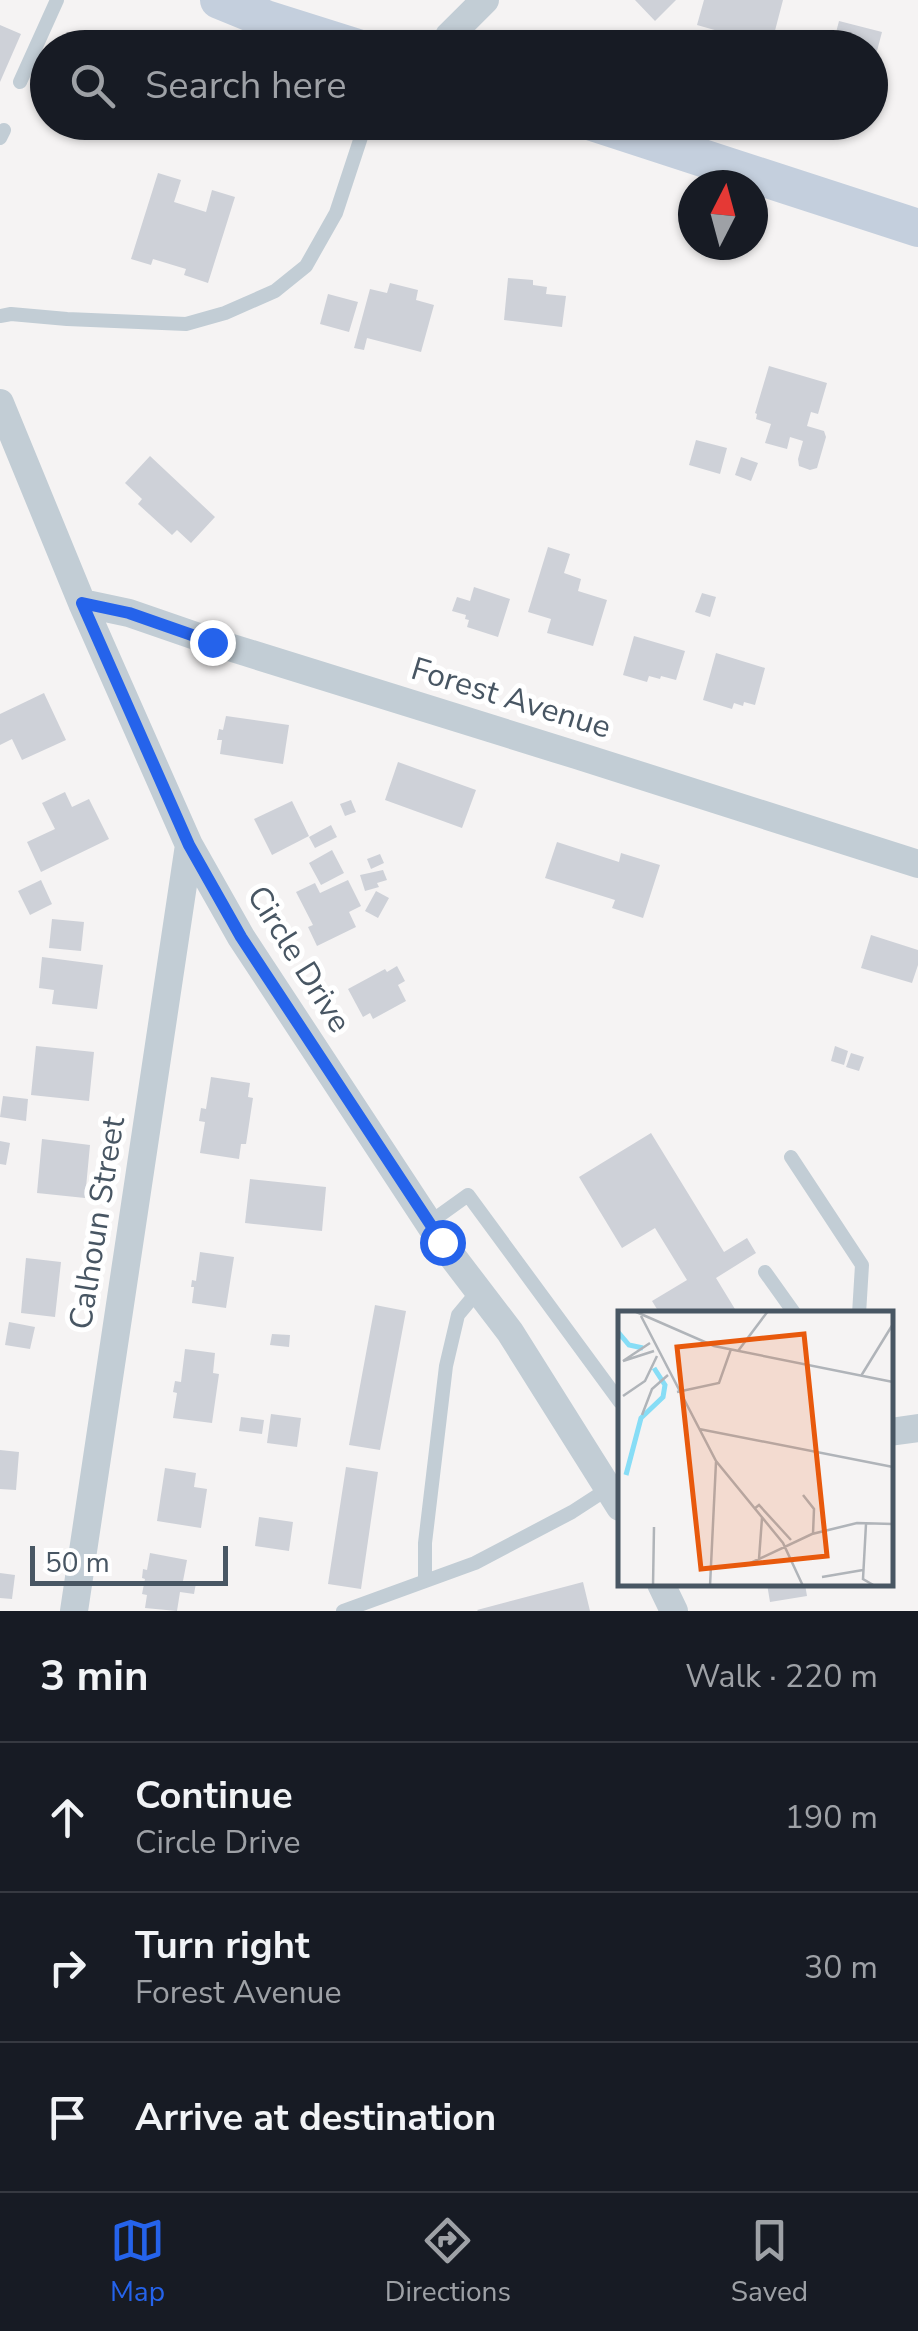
<!DOCTYPE html>
<meta charset="utf-8">
<style>
:root{--surface:#171b24;--page:#242831;--text:#f1f3f6;--muted:#9ea1a6;--line:#363941;--accent:#2563eb}
body{margin:0;font-family:"Nunito Sans",sans-serif;background:var(--page);color:var(--text)}
.compass{position:absolute;left:678px;top:170px;width:90px;height:90px;border-radius:50%;background:var(--surface);box-shadow:0 2px 8px #0004;rotate:6deg}
.scale{position:absolute;left:30px;bottom:25px;width:198px;box-sizing:border-box;padding-left:10px;border:5px solid #485663;border-top:0;font-size:28px;line-height:35px;white-space:nowrap;color:#485663;-webkit-text-stroke:8px #fff;paint-order:stroke}
.stop{position:absolute;width:30px;height:30px;margin:-22px;border:8px solid #2563eb;border-radius:50%;background:#fff}
.stop.end{background:#2563eb;border-color:#fff;box-shadow:0 2px 10px #0008}
.list{margin:0;padding:0;list-style:none}
h2{display:flex;justify-content:space-between;align-items:center;height:130px;margin:0;padding:0 40px;font-size:42px}
h2 small{font-size:32px;font-weight:400;color:var(--muted)}
.list li{display:grid;grid-template-columns:65px 1fr auto;gap:30px;align-items:center;box-sizing:border-box;height:150px;padding:0 40px;border-top:2px solid var(--line)}
.list b{display:block;font-size:38px;white-space:nowrap}
.list p{margin:0;font-size:32px;white-space:nowrap;color:var(--muted)}
.list em{font-size:32px;font-style:normal;color:var(--muted)}
.icon{flex:none;width:55px;height:55px;fill:none;stroke:currentColor;stroke-width:2;stroke-linecap:round;stroke-linejoin:round}
.map{position:relative;flex:none;width:918px;height:1611px;overflow:hidden}
.search{position:absolute;background:var(--surface);box-shadow:0 2px 8px #0004;left:30px;right:30px;top:30px;height:110px;display:flex;align-items:center;gap:25px;box-sizing:border-box;padding:0 35px;border-radius:55px;color:var(--muted);font-size:38px}
.sheet{height:580px;background:var(--surface)}
nav{display:flex;justify-content:space-around;align-items:center;box-sizing:border-box;height:140px;border-top:2px solid var(--line);background:var(--surface);font-size:28px;color:var(--muted)}
nav a{display:grid;justify-items:center;gap:5px}
nav .on{color:var(--accent)}
.map>svg:first-child{display:block}
.building{fill:#ced1d8}
.lines{fill:none;stroke-linecap:round;stroke-linejoin:round}
.service{stroke:#c2cdd5;stroke-width:14}
.minor{stroke:#c2cdd5;stroke-width:28}
.secondary{stroke:#c4cfdd;stroke-width:38}
.route{stroke:#2563eb;stroke-width:12}
.labels{text-anchor:middle;dominant-baseline:central;stroke-width:10;stroke-linejoin:round;paint-order:stroke}
.street-label{font-size:32px;fill:#485663;stroke:#fff}
.inset-river{fill:none;stroke:#87ddf6;stroke-width:5}
.inset-road{fill:none;stroke:#b0b4b9;stroke-width:2.5}
.view{fill:#e8590c;fill-opacity:0.15;stroke:#e8590c;stroke-width:5}
.inset-edge{fill:none;stroke:#485663;stroke-width:5}
</style>
<div class="map">
<svg width="918" height="1611" viewBox="0 0 918 1611">
<rect width="100%" height="100%" fill="#f5f3f3"/>
<path class="building" d="M635,0H676L655,21Z
M704,0H783L771,46L697,25Z
M839,21L882,32L872,70L870,48H832Z
M0,25L21,34L0,82Z
M158,173L181,180L174,202L206,212L212,190L235,197L208,283L184,275L186,269L153,259L151,265L131,259Z
M508,278L533,280V285L547,287L546,294L566,296L562,327L504,320Z
M390,283L418,290L416,300L434,305L421,352L367,338L364,350L354,348L370,289L387,293Z
M328,294L358,302L349,332L320,324Z
M769,366L827,383L818,414L811,412L807,426L824,431L826,437L817,468L810,470L799,466L798,459L803,441L790,437L787,449L765,443L771,424L756,419L757,414L755,413Z
M696,440L727,448L720,474L689,465Z
M150,456L215,517L191,543L177,530L172,535L138,504L142,499L125,483Z
M741,457L758,463L751,481L735,475Z
M548,547L570,554L564,573L581,579L578,591L607,600L593,646L547,633L551,619L528,612Z
M474,587L510,599L498,637L467,627L469,620L465,619L466,615L452,611L457,597L470,601Z
M702,593L716,597L710,617L695,612Z
M634,636L685,651L676,680L661,676L660,679L649,676L647,682L623,675Z
M716,653L765,668L755,705L744,702L743,706L734,703L732,709L703,700Z
M44,693L66,740L22,760L12,739L0,745V714Z
M226,716L289,725L283,764L220,754L222,740H217L219,729L223,730Z
M398,762L476,790L462,828L385,800Z
M65,792L72,807L89,799L109,839L41,872L27,842L55,829L42,803Z
M351,800L356,812L345,816L340,804Z
M292,801L309,836L272,855L254,819Z
M331,825L337,837L315,848L309,837Z
M557,842L619,862L621,853L660,865L643,918L612,908L615,900L545,878Z
M332,850L344,873L321,885L309,863Z
M380,854L384,863L371,869L367,859Z
M383,870L387,880L377,883L379,887L365,891L360,875Z
M41,880L52,904L30,915L18,891Z
M348,880L361,906L349,912L356,927L317,946L308,927L313,925L296,892L315,883L320,893Z
M376,891L389,898L378,918L365,911Z
M52,919L84,922L81,951L49,948Z
M871,935L918,950V965L912,983L861,968Z
M42,957L103,965L97,1009L52,1004L54,990L39,988Z
M397,966L405,981L398,985L406,1001L373,1019L370,1013L363,1017L348,989L385,969L387,972Z
M36,1046L94,1052L89,1101L31,1095Z
M835,1046L848,1051L844,1065L831,1061Z
M851,1053L864,1057L859,1071L846,1067Z
M211,1077L250,1083L248,1097L253,1098L246,1144H241L239,1159L200,1153L205,1122L199,1121L201,1108L206,1109Z
M3,1096L28,1099L26,1121L0,1117Z
M651,1133L724,1252L747,1238L756,1253L716,1278L738,1314H660L652,1301L687,1280L655,1228L622,1248L579,1177Z
M42,1139L90,1145L85,1198L37,1193Z
M0,1141L10,1143L6,1165L0,1164Z
M250,1179L326,1187L322,1231L245,1223Z
M200,1252L234,1257L226,1308L192,1303L194,1287H191L192,1280L196,1281Z
M26,1258L61,1262L55,1317L21,1313Z
M375,1305L406,1311L380,1450L349,1445Z
M9,1322L35,1327L30,1349L5,1345Z
M272,1334L290,1335L289,1347L270,1345Z
M185,1349L215,1353L213,1373L219,1374L212,1423L173,1418L177,1393L173,1392L175,1381L181,1382Z
M271,1414L301,1418L297,1447L267,1443Z
M241,1417L264,1420L262,1434L239,1431Z
M0,1450L19,1452L16,1490L0,1489Z
M346,1467L378,1472L361,1589L328,1584Z
M165,1468L196,1473L194,1487L207,1489L201,1528L157,1521Z
M259,1517L293,1522L289,1551L255,1546Z
M150,1553L187,1560L183,1581L196,1583L194,1594L180,1592L177,1611L145,1608L147,1595L142,1594L145,1579L142,1578L143,1569L147,1570Z
M0,1573L15,1575L12,1599L0,1598Z
M583,1582L590,1611H478L477,1610Z
M767,1584H805L807,1596L770,1602Z"/>
<g class="lines">
<path class="service" d="M20,82L57,0
M0,138L4,130
M0,316L11,314L67,319L186,324L225,313L275,291L306,266L336,213L366,122
M791,1157L862,1265L859,1314
M429,1223L468,1195L620,1402
M765,1272L795,1314
M425,1581V1543L446,1366L458,1315L478,1291
M343,1611L475,1563L572,1512L609,1488"/>
<path class="minor" d="M442,48L449,36L485,0
M0,403L82,603L189,845L241,937L442,1243L510,1332L620,1507
M82,603L129,613L213,642L576,755L918,864
M890,1432L918,1428
M661,1584L674,1611
M74,1611L189,845"/>
<path class="secondary" d="M219,0L266,19L358,48
M592,122L918,228"/>
</g>
<g class="lines">
<path class="route" d="M212,642L129,613L82,603L189,845L241,937L442,1242"/>
</g>
<g class="labels">
<g class="street-label">
<text transform="translate(511 698) rotate(17)">Forest Avenue</text>
<text transform="translate(299 959) rotate(58)">Circle Drive</text>
<text transform="translate(97 1223) rotate(-81)">Calhoun Street</text>
</g>
</g>
<g transform="translate(618 1311)">
<rect width="275" height="275" fill="#f5f3f3"/>
<path class="inset-river" d="M0,21L11,34L25,37M8,164L23,107L45,86L47,74L36,57"/>
<path class="inset-road" d="M16,0L96,35L275,71M23,5L98,150L165,232L185,275M32,32L5,50L36,40M120,40L150,0M243,65L275,13M59,81L101,72L113,38M5,85L27,70L39,45M24,104L34,78L50,64M81,118L275,156M185,184L196,198L195,223M136,198L141,194L173,229M248,213L245,268L257,275M141,248L144,207M126,255L194,223L239,212L275,213M204,266L245,259M35,275L36,216M92,275L98,151"/>
<path class="view" d="M186,23L209,245L83,258L59,36Z"/>
<rect width="275" height="275" class="inset-edge"/>
</g>
</svg>
<svg class="compass" viewBox="-18 -18 36 36"><path d="M0-13l5 13h-10z" fill="#e53935"/><path d="M0 13l5-13h-10z" fill="#9ea1a6"/></svg>
<div class="scale">50 m</div>
<div class="stop" style="left:442px;top:1242px"></div>
<div class="stop end" style="left:212px;top:642px"></div>
<div class="search"><svg class="icon" aria-label="search" viewBox="0 0 24 24"><circle cx="10" cy="10" r="6"/><path d="M15 15l6 6"/></svg>Search here</div>
</div>
<section class="sheet">
<h2>3 min<small>Walk · 220 m</small></h2>
<ul class="list">
<li><svg class="icon" aria-label="ahead" viewBox="0 0 24 24"><path d="M12 20V5M6 11l6-6 6 6"/></svg><div><b>Continue</b><p>Circle Drive</p></div><em>190 m</em></li>
<li><svg class="icon" aria-label="right" viewBox="0 0 24 24"><path d="M7 20v-9h11M14 6l5 5-5 5"/></svg><div><b>Turn right</b><p>Forest Avenue</p></div><em>30 m</em></li>
<li><svg class="icon" aria-label="arrive" viewBox="0 0 24 24"><path d="M6 21V4h12l-3 4 3 4H6"/></svg><div><b>Arrive at destination</b></div></li>
</ul>
</section>
<nav>
<a class="on"><svg class="icon" aria-label="map" viewBox="0 0 24 24"><path d="M3 6l6-2 6 2 6-2v14l-6 2-6-2-6 2zM9 4v14M15 6v14"/></svg>Map</a>
<a><svg class="icon" aria-label="directions" viewBox="0 0 24 24"><path d="M12 3l9 9-9 9-9-9zM9 14v-3h6M13 9l2 2-2 2"/></svg>Directions</a>
<a><svg class="icon" aria-label="saved" viewBox="0 0 24 24"><path d="M7 4h10v16l-5-4-5 4z"/></svg>Saved</a>
</nav>
